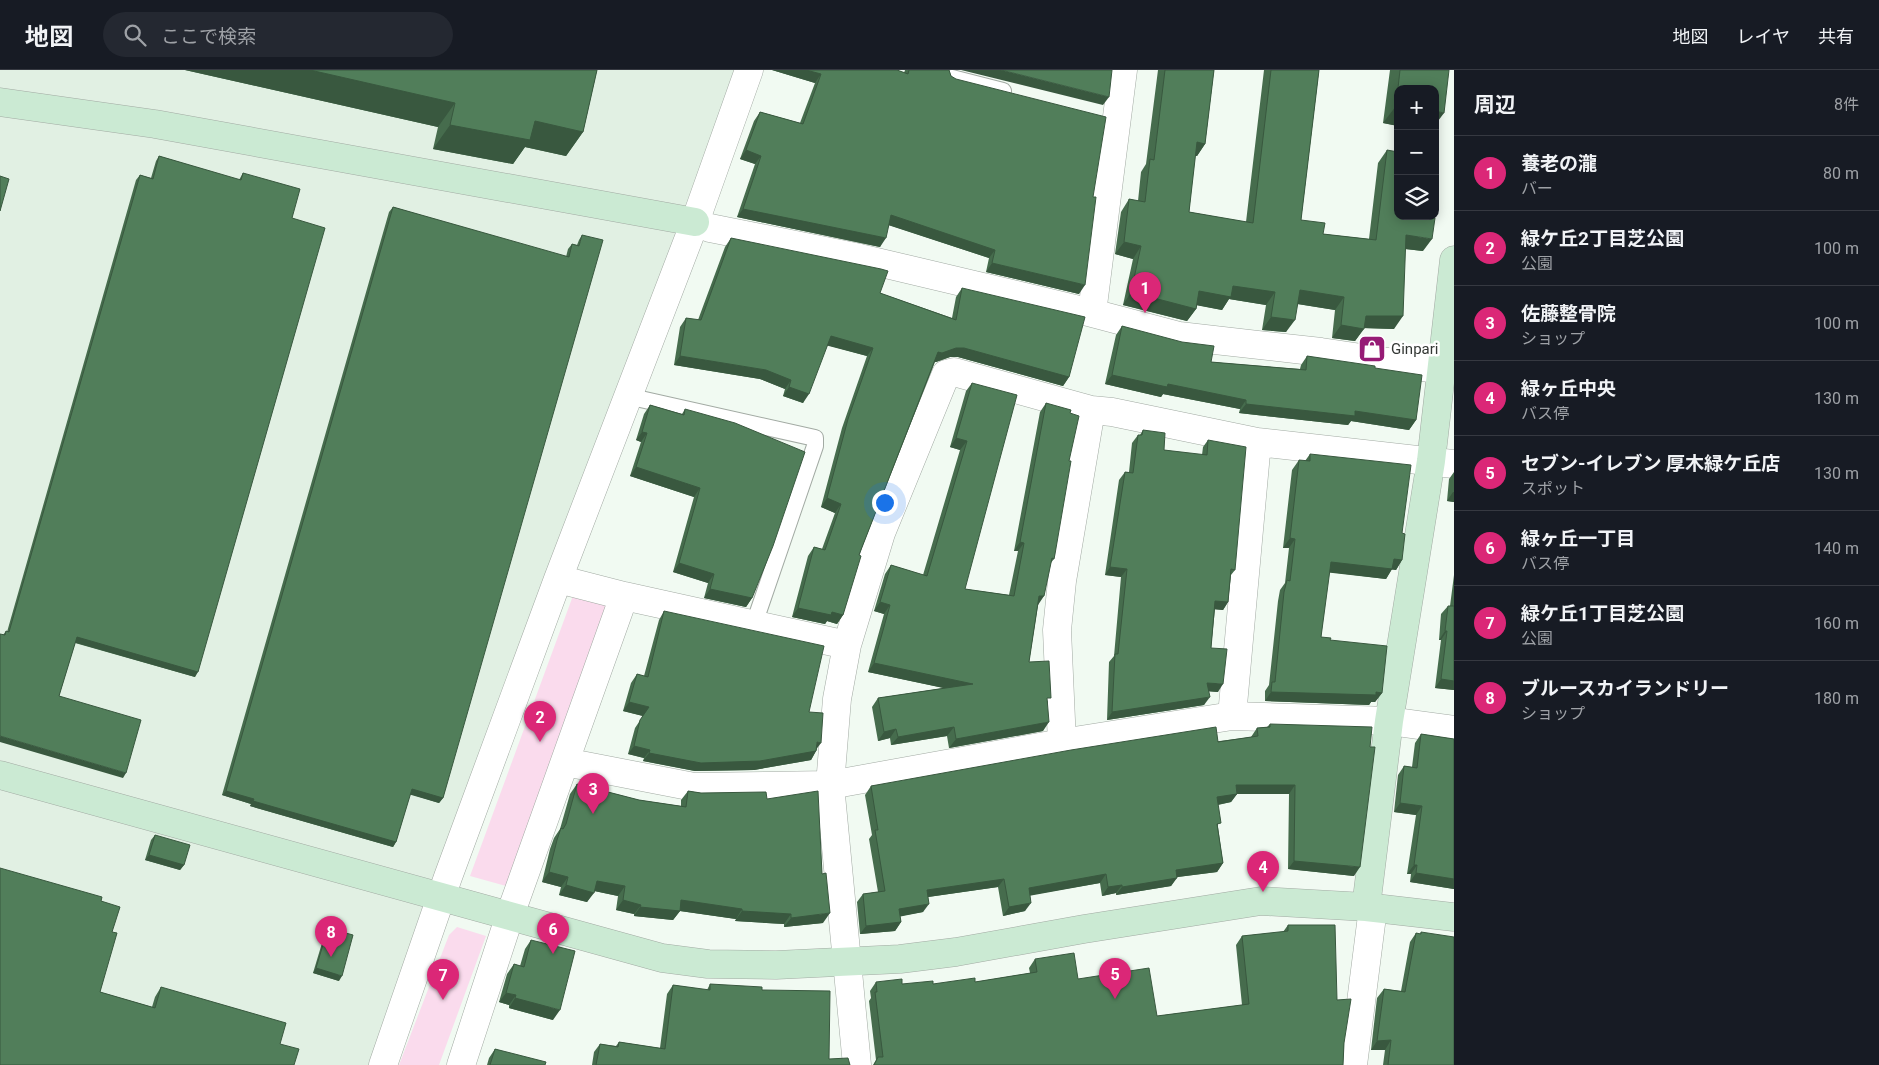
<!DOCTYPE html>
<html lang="ja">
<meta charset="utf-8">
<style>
:root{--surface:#171b24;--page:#242831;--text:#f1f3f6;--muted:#9ea1a6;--line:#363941;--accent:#db2777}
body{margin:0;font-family:Roboto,"Noto Sans JP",sans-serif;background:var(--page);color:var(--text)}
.controls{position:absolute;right:15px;top:15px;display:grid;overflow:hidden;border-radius:10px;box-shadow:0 2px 12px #0003}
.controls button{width:45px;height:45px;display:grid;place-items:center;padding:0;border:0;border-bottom:1px solid var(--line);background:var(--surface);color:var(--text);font:25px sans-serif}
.you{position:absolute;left:884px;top:432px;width:18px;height:18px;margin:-12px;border:4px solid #fff;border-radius:50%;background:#1a73e8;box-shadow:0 0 0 8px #1a73e833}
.badge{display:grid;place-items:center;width:32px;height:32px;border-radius:50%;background:var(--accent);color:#fff;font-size:16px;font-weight:700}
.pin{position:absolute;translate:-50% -41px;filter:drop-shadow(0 1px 2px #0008)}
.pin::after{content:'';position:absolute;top:26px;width:18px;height:15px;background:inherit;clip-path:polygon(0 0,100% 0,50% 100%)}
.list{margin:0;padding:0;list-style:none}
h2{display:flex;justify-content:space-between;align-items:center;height:65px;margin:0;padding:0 20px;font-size:21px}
h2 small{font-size:16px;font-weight:400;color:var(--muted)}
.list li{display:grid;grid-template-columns:32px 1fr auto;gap:15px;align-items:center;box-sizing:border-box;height:75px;padding:0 20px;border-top:1px solid var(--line)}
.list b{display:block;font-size:19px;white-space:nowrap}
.list p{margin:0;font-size:16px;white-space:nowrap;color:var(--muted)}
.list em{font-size:16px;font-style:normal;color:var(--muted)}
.icon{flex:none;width:28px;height:28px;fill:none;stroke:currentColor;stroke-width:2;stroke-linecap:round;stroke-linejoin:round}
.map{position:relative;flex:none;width:1454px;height:995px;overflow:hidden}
header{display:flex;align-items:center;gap:30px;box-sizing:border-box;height:70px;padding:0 25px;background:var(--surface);border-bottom:1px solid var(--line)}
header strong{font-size:24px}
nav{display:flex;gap:28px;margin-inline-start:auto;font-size:18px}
.search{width:350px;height:45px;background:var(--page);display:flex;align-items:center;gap:12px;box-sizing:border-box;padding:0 18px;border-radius:28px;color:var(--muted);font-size:19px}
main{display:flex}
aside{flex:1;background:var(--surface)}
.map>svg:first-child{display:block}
.built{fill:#e1f0e3}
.green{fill:#fadbed}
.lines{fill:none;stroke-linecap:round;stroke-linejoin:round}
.lane-casing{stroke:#a2aaa3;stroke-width:18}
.street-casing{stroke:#a2aaa3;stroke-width:29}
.secondary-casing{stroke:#a2aaa3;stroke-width:29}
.lane{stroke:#fff;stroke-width:16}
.street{stroke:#fff;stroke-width:28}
.secondary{stroke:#cbead3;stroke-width:28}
.wall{fill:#466c4d}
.shaded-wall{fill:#39583f}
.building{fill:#517e5a;stroke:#39583f}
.labels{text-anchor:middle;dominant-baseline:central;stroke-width:5;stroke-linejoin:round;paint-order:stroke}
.poi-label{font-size:15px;fill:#343835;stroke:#fff;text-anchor:start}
</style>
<header>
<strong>地図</strong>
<div class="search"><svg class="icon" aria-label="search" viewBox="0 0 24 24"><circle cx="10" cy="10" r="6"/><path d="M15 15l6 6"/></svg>ここで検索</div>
<nav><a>地図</a><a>レイヤ</a><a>共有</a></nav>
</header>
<main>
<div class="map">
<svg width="1454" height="995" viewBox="0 0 1454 995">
<rect width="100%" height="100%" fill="#f1faf2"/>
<path class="built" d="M0,0H739L369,995H0Z"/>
<path class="green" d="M574,523L605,528L611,539L506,816L470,806Z
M457,857L486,866L439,995H399L449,865Z"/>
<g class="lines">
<g class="lane-casing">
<path id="lane" d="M952,8L1003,21
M627,326L815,368V376L754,554"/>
</g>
<g class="street-casing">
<path id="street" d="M695,152L710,158L860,188L1092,243L1179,266L1321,282L1442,300
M1092,243L1123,0
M558,509L624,526
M1232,646L1257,372
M1062,673L1057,560L1062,511L1091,340
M565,692L694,717L830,715L1062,673L1232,646L1389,651L1454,660
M383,995L448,807L558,509L695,152L749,0
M461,995L510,845L624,526L847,575
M857,995L830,715L837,629L847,575L881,463L946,304L954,302L1091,340L1112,342L1257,372L1454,394
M1353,995L1373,838"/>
</g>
<g class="secondary-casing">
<path id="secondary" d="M0,32L155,54L695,152
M0,705L662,888L708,894L776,895L900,889L956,882L1084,859L1261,831L1366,837L1454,847
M1366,837L1389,651L1431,391L1454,190"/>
</g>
<use href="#lane" class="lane"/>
<use href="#street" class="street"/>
<use href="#secondary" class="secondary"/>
</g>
<path class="wall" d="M185,0H597L583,62L566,86L525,77L513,94L433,79L438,57Z
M772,0H897L904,3L905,0H949L951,6L1093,127L1079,224L986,202L989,188L889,155L880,177L737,147L755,94L740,89L754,51L760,42L800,53L815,13Z
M1158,0H1214L1205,74L1197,86H1195L1189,142L1246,152L1264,0H1319L1301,150L1323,164L1369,169L1378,93L1387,80L1423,181L1405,179L1394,259L1364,258L1355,271L1332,268L1335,240L1298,234L1286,262L1262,260L1266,235L1229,229L1222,240L1197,235L1196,239L1187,251L1123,235L1133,189L1115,184L1121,142L1129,129L1138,131L1141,102L1146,94Z
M1390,0H1449L1398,19V56L1383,53Z
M159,86L239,110L243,103L292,148L195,607L75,573L59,626L123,708L3,565L6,561L7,562L136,110L140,105L151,108L156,91Z
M393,137L566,187L568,179L572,174L577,175L579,170L582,165L443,728L439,733L410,724L396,772L393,777L250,736L251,734L222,725L389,142Z
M731,168L880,223L952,248L956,227L962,218L1069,307L1063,316L958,287H950L936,292H935L859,485L843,545L837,554L827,551L825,554L792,547L808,486L814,477L822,479L835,443L821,437L842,358L867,286L827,275L803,333L783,326L785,319L760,309L674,295L680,257L686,248L698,250L725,177Z
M1122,256L1211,292L1300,299L1301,295L1307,286L1375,298L1416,350L1409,360L1351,351L1348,355L1239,343L1240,339L1163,324L1161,327L1105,314L1116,265Z
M972,313L965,519L1009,525L1018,481H1014L1040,342L1046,333L1070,343L1069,391L1054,489L1050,494L1038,535L1029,592L1048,632L1043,661L949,678L947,666L891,675L890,668L878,671L872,637L878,628L944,618L868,602L884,544L874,541L885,504L891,495L923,505L960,380L950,377L966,321Z
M650,335L682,344L685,339L752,528L746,537L704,528L708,513L673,502L694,427L630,406L641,372L636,370L644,344Z
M1143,360L1164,380L1202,385L1203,377L1208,370L1235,500L1231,505L1228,532L1223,540L1215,539L1211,578L1218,622L1209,621L1204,635L1107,650L1109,592L1114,586L1121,507L1105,505L1119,410L1125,402H1129L1132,373L1138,365H1140Z
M1310,384L1402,463V490L1396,500L1392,499L1386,509L1329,502L1321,567L1330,570L1382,623L1375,632H1371L1369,635L1265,631V621L1269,615L1278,531L1280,520L1285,513L1289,478H1283L1292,400L1299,390L1305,391Z
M1454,402V432L1447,431L1449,409Z
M1454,505V620L1435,618L1441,570H1439L1441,544L1448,536H1450Z
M664,541L809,642L817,679L816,681L811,690L754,700L695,701L643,691L644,688L628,684L635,658L643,646L623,641L631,613L637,604L644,606L659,550Z
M1270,654L1354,806L1288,799L1289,724H1237L1231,732L1218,735V757L1223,793L1217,802L1177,807L1171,816L1116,825V823L1102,826L1100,813L1030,825L1025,841L1003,846L998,817L928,827L923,842L900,846L901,852L895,861L860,864L857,832L863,824L878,822L869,769L872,765L865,725L871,716L1251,667L1257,658L1267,657Z
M1421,664L1454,669V819L1410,812L1411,804H1407L1416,745L1394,742L1398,705L1404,696L1412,697L1415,673Z
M577,714L639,730L681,736V730L688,721L701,723L767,729L823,853L784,857V854L735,851L736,849L680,841L673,850L634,846V844L616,840L618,826L594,821L587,832L559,825L561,817L542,812L550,779L554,768L560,759L570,724Z
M155,765L184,795L180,800L145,790L151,770Z
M101,831L112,862L100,922L152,937L155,927L161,917L280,974L0,995Z
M1288,855L1337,930L1344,973L1343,995H873L876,990L869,931L871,928L870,921L876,912L902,914H933L975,912L1030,903L1029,898L1035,889L1157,946L1242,935L1236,875L1242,866L1283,862Z
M328,858L339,911L313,903L325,863Z
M1421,862L1454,995H1383L1385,980H1371L1377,928L1384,919L1401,921L1410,872L1416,863L1420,864Z
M531,870L553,950L509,938V935L499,932L507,904L514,894L520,896L525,879Z
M710,914L762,920L829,989L850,995H592L594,982L600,974L616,976L619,972L660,978L667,924L673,915L707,920Z
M495,979L545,995H487L489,988Z"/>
<path class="shaded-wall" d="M185,0H310L455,33L438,57Z
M772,0H806L821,4L815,13Z
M961,0H1001L1109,27L1103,35Z
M1396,36H1398V56L1383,53Z
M1435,41L1444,43L1435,55Z
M535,51L583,62L566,86L525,77L513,94L433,79L450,55Z
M1197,72L1205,74L1197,86L1188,85Z
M746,80L761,86L755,94L740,89Z
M743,139L886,168L880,177L737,147Z
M891,145L995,180L989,188L885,154Z
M1406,165L1432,169L1423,181L1397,178Z
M1124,172L1141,176L1133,189L1115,184Z
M992,193L1085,215L1079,224L986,202Z
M1233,216L1275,222L1266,235L1229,229L1222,240L1190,234L1199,221Z
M1300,220L1344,227L1335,240L1291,233Z
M1131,222L1196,239L1187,251L1123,235Z
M1366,246H1403L1394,259L1362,258L1364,259L1355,271L1332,268L1341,255Z
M1271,247L1295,250L1286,262L1262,260Z
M831,266L873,278L867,286L825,275Z
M956,278H964L1069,307L1063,316L958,287H950L936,292L932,291L938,282Z
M680,286L766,300L791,310L785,319L760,309L674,295Z
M1112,305L1168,314L1246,330L1240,339L1163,324L1161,327L1105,314Z
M789,317L809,324L803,333L783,326Z
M1246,334L1355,341L1416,350L1409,360L1351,351L1348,355L1239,343Z
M642,362L647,363L641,372L636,370Z
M956,368L967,371L960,380L950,377Z
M636,397L700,418L694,427L630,406Z
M1453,422H1454V432L1447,431Z
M827,428L841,434L835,443L821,437Z
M1290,468L1295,469L1289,478H1283Z
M1020,472L1024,473L1018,481H1014Z
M1394,489L1402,490L1396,500L1387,499Z
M1331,492L1392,499L1386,509L1324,502Z
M679,493L714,504L708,513L673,502Z
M1110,497L1127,499L1121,507L1105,505Z
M710,519L752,528L746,537L704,528Z
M1039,526H1044L1038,535L1033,534Z
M1215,531L1228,532L1223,540L1210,539Z
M880,532L890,535L884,544L874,541Z
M798,538L832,542L843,545L837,554L827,551L825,554L792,547Z
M1445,561H1447L1441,570H1439Z
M77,567L198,602L195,607L73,572Z
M874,593L973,614L967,623L868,602Z
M1441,609L1454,611V620L1435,618Z
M1207,613L1223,614L1218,622L1202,621Z
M1271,622H1376L1382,623L1375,632H1371L1369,635L1265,631Z
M1210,627L1204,635L1107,650L1112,642Z
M629,632L649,637L643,646L623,641Z
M1049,652L1043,661L949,678L956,669Z
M954,657L947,666L891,675L898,667Z
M896,659L890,668L878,671L884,662Z
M0,666L126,703L123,708L0,672Z
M817,672L821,673L815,681Z
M634,676L650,680L644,688L628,684Z
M816,681L811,690L754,700L695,701L643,691L649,683Z
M1236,715H1295L1289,724H1237L1231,732L1211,736L1217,727Z
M412,719L443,728L439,733L408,724Z
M226,721L254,729L251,734L222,725Z
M253,731L396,772L393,777L250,736Z
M1400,733L1422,736L1416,745L1394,742Z
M149,785L184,795L180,800L145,790Z
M1294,791L1360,797L1354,806L1288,799Z
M1223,793L1217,802L1170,808L1176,800Z
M1414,795H1417L1411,804H1407Z
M549,802L568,807L561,817L542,812Z
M1416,803L1454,809V819L1410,812Z
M1106,804L1100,813L1023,827L1029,818Z
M1177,808L1171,816L1116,825L1122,817Z
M1004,809L998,817L921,828L927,820Z
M597,811L625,816L618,826L590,820Z
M566,815L594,823L587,832L559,825Z
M1122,815L1116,823L1102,826L1108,817Z
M623,830L641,835L634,844L616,840Z
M681,830L742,839L736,849L680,841L673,850L634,846L640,837Z
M1031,833L1025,841L1003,846L1009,837Z
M929,834L923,842L893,848L899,839Z
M742,841L791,844L784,854L735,851Z
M830,843L823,853L784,857L791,848Z
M901,852L895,861L860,864L866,856Z
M316,898L342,906L339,911L313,903Z
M506,923L516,925L509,935L499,932Z
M515,928L560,940L553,950L509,938Z
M1391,970L1385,980H1371L1377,971Z"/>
<path class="building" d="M310,0H597L583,62L535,51L530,70L450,55L455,33Z
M806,0H897L908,4L909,0H949L951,6L956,9L1106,47L1093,127H1096L1085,215L992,193L995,180L891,145L886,168L743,139L761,86L746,80L760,42L803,54L821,4Z
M1001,0H1112L1109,27Z
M1165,0H1214L1205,74L1197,72L1189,142L1253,153L1271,0H1319L1301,150L1325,153L1323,164L1376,170L1387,80L1398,82V146H1428L1435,148L1432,169L1406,165L1403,246H1366L1364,259L1341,255L1344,227L1300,220L1295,250L1271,247L1275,222L1233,216L1231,227L1199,221L1196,239L1131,222L1141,176L1124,172L1129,129L1145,132L1150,89L1154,90Z
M1400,0H1449L1444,43L1435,41V19H1398V36H1396Z
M159,86L241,110L243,103L300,119L292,148L325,158L198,602L77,567L59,626L141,650L126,703L0,666V564L5,565L6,561L9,562L140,105L153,109Z
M0,106L9,109L0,141Z
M393,137L569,187L572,174L579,176L582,165L603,170L443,728L412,719L396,772L253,731L254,729L226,721Z
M731,168L881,199L888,201L880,223L956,250L962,218L1085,247L1069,307L964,278H956L942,283L938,282L859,485L861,486L843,545L832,542L831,545L798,538L814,477L825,480L841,434L827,428L848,349L873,278L831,266L809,324L789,317L791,310L766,300L680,286L686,248L701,250Z
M1122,256L1182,272L1214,276L1211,292L1306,300L1307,286L1375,296V298L1422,305L1416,350L1355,341V346L1246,334V330L1168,314L1167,317L1112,305Z
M972,313L1017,325L965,519L1014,526L1024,473L1020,472L1046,333L1071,340L1070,343L1079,346L1069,391H1071L1055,484L1054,489L1052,488L1044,526H1039L1029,592L1049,591L1051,628H1047L1049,652L956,669L954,657L898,667L896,659L884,662L878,628L973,614L874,593L890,535L880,532L891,495L927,506L967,371L956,368Z
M650,335L684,345L685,339L735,353L805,382L773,476L752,528L710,519L714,504L679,493L700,418L636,397L647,363L642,362Z
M1143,360L1165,363L1164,380L1207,385L1208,370L1246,377L1235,500L1231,499L1228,532L1215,531L1211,578L1227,579L1223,614L1207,613L1210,627L1112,642L1115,584H1118L1127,499L1110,497L1125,402L1133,403L1138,365H1142Z
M1310,384L1411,395L1402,463L1405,464L1402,490L1394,489L1392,499L1331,492L1321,567L1331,568L1330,570L1387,576L1382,623L1376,622V625L1271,622L1272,612H1275L1284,522L1287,510L1290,511L1295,469L1290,468L1299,390L1310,391Z
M1448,536H1454V611L1441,609L1447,561H1445Z
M664,541L824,576L809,642L823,643L821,673L817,672L816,681L760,691L701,693L649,683L650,680L634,676L640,650L649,637L629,632L637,604L648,607Z
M1270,654L1372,657L1370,677H1375L1360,797L1294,791L1295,715H1236L1237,724L1217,727L1221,753L1217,754L1223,793L1176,800L1177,808L1122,817V815L1108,817L1106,804L1029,818L1031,833L1009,837L1004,809L927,820L929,834L899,839L901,852L866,856L863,824L885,821L875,760H878L871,716L1071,680L1216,657L1218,672L1258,666L1257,658L1270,657Z
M1421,664L1454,669V809L1416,803L1417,795H1414L1422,736L1400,733L1404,696L1417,698Z
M577,714L639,730L686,737L688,721L701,723L766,722L767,729L818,721L822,804L826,803L830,843L791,848V844L742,841V839L681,830L680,841L640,837L641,835L623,830L625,816L597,811L594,823L566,815L568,807L549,802L557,770L561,758L563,759L566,754Z
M155,765L190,775L184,795L149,785Z
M0,798L102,827L101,831L120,837L112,862L117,863L100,922L155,938L161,917L286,953L280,974L299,979L294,995H0Z
M1288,855H1335L1337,930L1351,929L1344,973L1343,995H874L878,987H883L875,922H877L876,912L902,909V914L933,911V914L975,908V912L1037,902L1035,889L1074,883L1078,909L1149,898L1157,946L1249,934L1242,866L1288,861Z
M328,858L353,865L342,906L316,898Z
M1421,862L1454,867V995H1388L1391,970L1377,971L1384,919L1405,922L1416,863L1421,864Z
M531,870L575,881L560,940L515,928L516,925L506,923L514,894L524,897Z
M710,914L762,917V920L830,921L829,989L848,988L850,995H596L600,974L618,977L619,972L665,979L673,915L710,920Z
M495,979L546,992L545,995H490Z"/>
<defs>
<g id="shop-square" transform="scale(1.4375)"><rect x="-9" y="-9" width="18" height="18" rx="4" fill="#961b75" stroke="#fff"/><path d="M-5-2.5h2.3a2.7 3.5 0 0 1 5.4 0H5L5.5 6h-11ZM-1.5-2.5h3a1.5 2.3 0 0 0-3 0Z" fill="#fff"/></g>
</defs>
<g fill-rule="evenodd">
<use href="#shop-square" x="1372" y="279"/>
</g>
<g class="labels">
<g class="poi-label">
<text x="1391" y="279">Ginpari</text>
</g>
</g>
</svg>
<div class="controls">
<button>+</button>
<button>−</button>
<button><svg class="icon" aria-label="layers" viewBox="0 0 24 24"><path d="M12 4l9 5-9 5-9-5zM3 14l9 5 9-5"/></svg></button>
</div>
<div class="you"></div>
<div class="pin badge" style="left:1145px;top:243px">1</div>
<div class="pin badge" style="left:540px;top:672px">2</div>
<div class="pin badge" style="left:593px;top:744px">3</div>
<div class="pin badge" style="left:1263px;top:822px">4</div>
<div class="pin badge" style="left:1115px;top:929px">5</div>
<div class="pin badge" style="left:553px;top:884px">6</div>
<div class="pin badge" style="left:443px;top:930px">7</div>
<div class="pin badge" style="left:331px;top:887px">8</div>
</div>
<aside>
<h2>周辺<small>8件</small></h2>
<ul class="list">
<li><span class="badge">1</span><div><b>養老の瀧</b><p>バー</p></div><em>80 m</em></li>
<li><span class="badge">2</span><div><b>緑ケ丘2丁目芝公園</b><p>公園</p></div><em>100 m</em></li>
<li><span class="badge">3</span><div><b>佐藤整骨院</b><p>ショップ</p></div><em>100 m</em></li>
<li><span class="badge">4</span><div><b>緑ヶ丘中央</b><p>バス停</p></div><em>130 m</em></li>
<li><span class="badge">5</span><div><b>セブン-イレブン 厚木緑ケ丘店</b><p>スポット</p></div><em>130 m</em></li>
<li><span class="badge">6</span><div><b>緑ヶ丘一丁目</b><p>バス停</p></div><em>140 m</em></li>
<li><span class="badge">7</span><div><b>緑ケ丘1丁目芝公園</b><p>公園</p></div><em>160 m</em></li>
<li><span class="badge">8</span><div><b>ブルースカイランドリー</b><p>ショップ</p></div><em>180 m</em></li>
</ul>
</aside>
</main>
